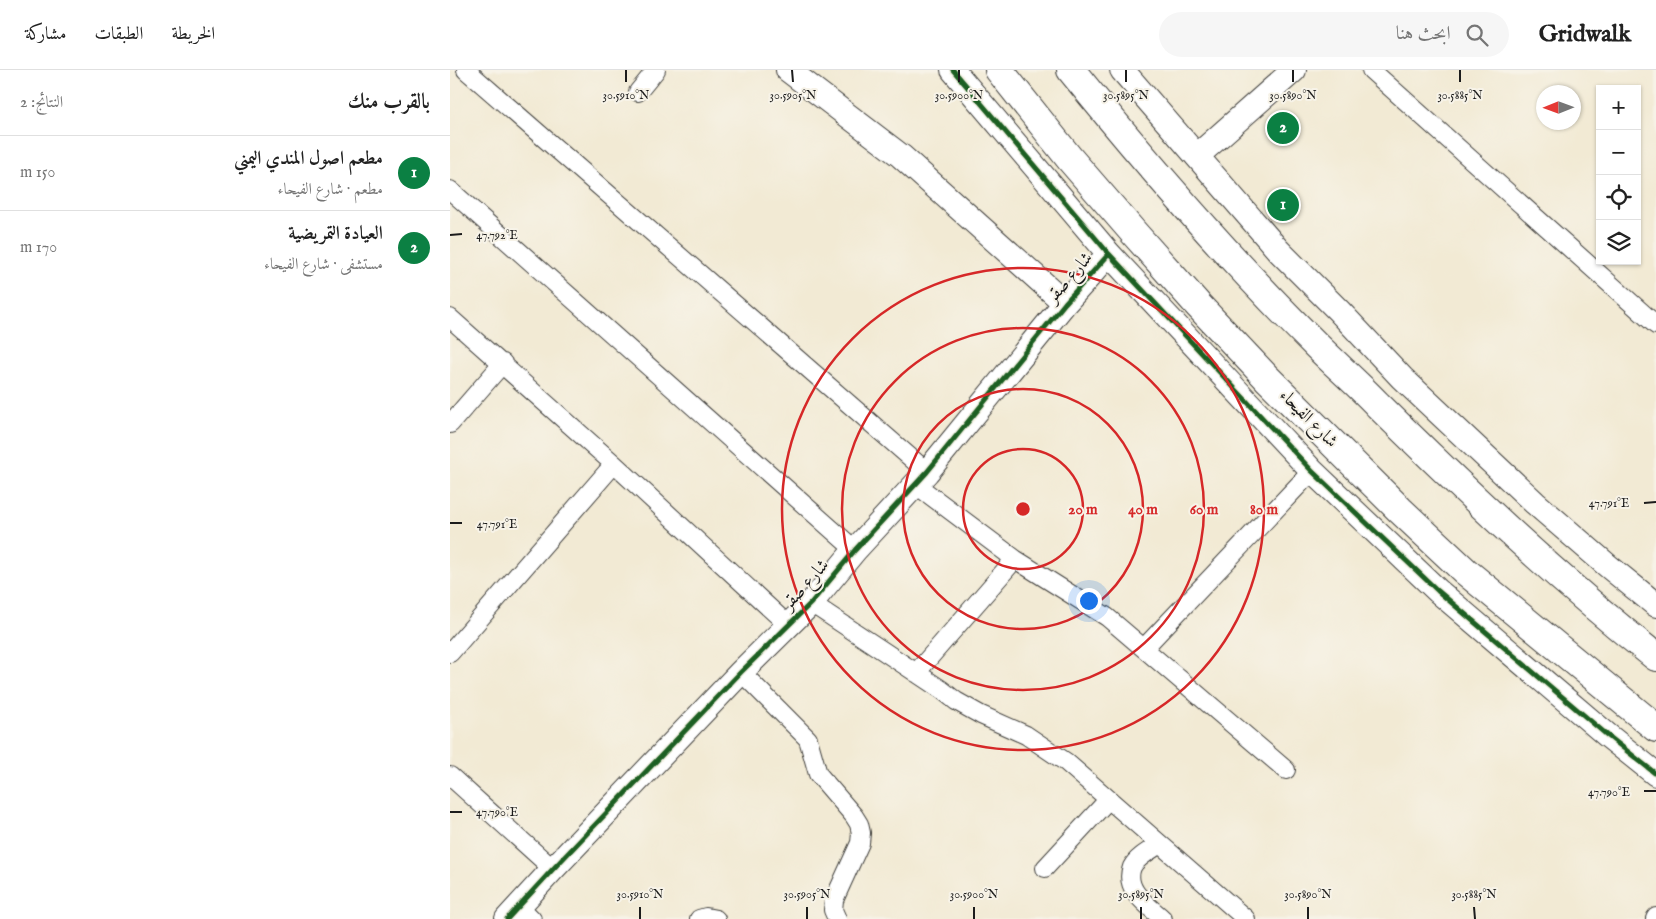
<!DOCTYPE html>
<html lang="ar">
<meta charset="utf-8">
<style>
:root{--surface:#fff;--page:#f6f6f6;--text:#222;--muted:#767676;--line:#e0e0e0;--accent:#0b8043}
body{margin:0;font-family:"IM FELL English",Amiri,serif;background:var(--page);color:var(--text);direction:rtl}
.controls{position:absolute;right:15px;top:15px;display:grid;overflow:hidden;border-radius:0px;box-shadow:0 1px 4px #0004}
.controls button{width:45px;height:45px;display:grid;place-items:center;padding:0;border:0;border-bottom:1px solid var(--line);background:var(--surface);color:var(--text);font:25px sans-serif}
.compass{position:absolute;left:1086px;top:15px;width:45px;height:45px;border-radius:50%;background:var(--surface);box-shadow:0 1px 4px #0004;rotate:269deg}
.you{position:absolute;left:638px;top:530px;width:18px;height:18px;margin:-12px;border:4px solid #fff;border-radius:50%;background:#1a73e8;box-shadow:0 0 0 8px #1a73e833}
.badge{display:grid;place-items:center;width:32px;height:32px;border-radius:50%;background:var(--accent);color:#fff;font-size:16px;font-weight:700}
.pin{position:absolute;translate:-50% -50%;border:2px solid #fff;box-shadow:0 1px 5px #0006}
.list{margin:0;padding:0;list-style:none}
h2{display:flex;justify-content:space-between;align-items:center;height:65px;margin:0;padding:0 20px;font-size:21px}
h2 small{font-size:16px;font-weight:400;color:var(--muted)}
.list li{display:grid;grid-template-columns:32px 1fr auto;gap:15px;align-items:center;box-sizing:border-box;height:75px;padding:0 20px;border-top:1px solid var(--line)}
.list b{display:block;font-size:19px;white-space:nowrap}
.list p{margin:0;font-size:16px;white-space:nowrap;color:var(--muted)}
.list em{font-size:16px;font-style:normal;color:var(--muted)}
.icon{flex:none;width:28px;height:28px;fill:none;stroke:currentColor;stroke-width:2;stroke-linecap:round;stroke-linejoin:round}
.map{position:relative;flex:none;width:1206px;height:849px;overflow:hidden;direction:ltr}
header{display:flex;align-items:center;gap:30px;box-sizing:border-box;height:70px;padding:0 25px;background:var(--surface);border-bottom:1px solid var(--line)}
header strong{font-size:24px}
nav{display:flex;gap:28px;margin-inline-start:auto;font-size:18px}
.search{width:350px;height:45px;background:var(--page);display:flex;align-items:center;gap:12px;box-sizing:border-box;padding:0 18px;border-radius:28px;color:var(--muted);font-size:19px}
main{display:flex}
aside{flex:1;background:var(--surface)}
.map>svg:first-child{display:block}
.lines{fill:none;stroke-linecap:round;stroke-linejoin:round}
.street-casing{stroke:#3c3b38;stroke-width:20}
.secondary-casing{stroke:#3c3b38;stroke-width:26}
.highway-casing{stroke:#3c3b38;stroke-width:30}
.street{stroke:#fff;stroke-width:18}
.secondary{stroke:#fff;stroke-width:24}
.highway{stroke:#fff;stroke-width:28}
.cycleway-casing{stroke:#f7f3e8;stroke-width:8}
.cycleway{stroke:#1b5e20;stroke-width:5}
.ticks{fill:none;stroke:#1c1c1c;stroke-width:2}
.ring{fill:none;stroke:#d62828;stroke-width:2.5}
.labels{text-anchor:middle;dominant-baseline:central;stroke-width:4;stroke-linejoin:round;paint-order:stroke}
.street-label{font-size:18px;fill:#1c1c1c;stroke:#f7f3e8}
.ticks-label{font-size:12px;text-anchor:middle;fill:#1c1c1c;stroke:#f7f3e8;stroke-width:4;stroke-linejoin:round;paint-order:stroke}
.centre{fill:#d62828;stroke:#f7f3e8;stroke-width:2.5}
.ring-label{font-size:15px;text-anchor:middle;font-weight:bold;fill:#d62828;stroke:#f7f3e8;stroke-width:4;stroke-linejoin:round;paint-order:stroke}
</style>
<header>
<strong>Gridwalk</strong>
<div class="search"><svg class="icon" aria-label="search" viewBox="0 0 24 24"><circle cx="10" cy="10" r="6"/><path d="M15 15l6 6"/></svg>ابحث هنا</div>
<nav><a>الخريطة</a><a>الطبقات</a><a>مشاركة</a></nav>
</header>
<main>
<div class="map">
<svg width="1206" height="849" viewBox="0 0 1206 849">
<rect width="100%" height="100%" fill="#f7f3e8"/>
<filter id="ink" filterUnits="userSpaceOnUse"><feTurbulence type="fractalNoise" baseFrequency=".02" numOctaves="2"/><feDisplacementMap in="SourceGraphic" scale="10" xChannelSelector="R" yChannelSelector="G"/><feConvolveMatrix kernelMatrix="1 2 1 2 8 2 1 2 1" color-interpolation-filters="sRGB"/></filter>
<filter id="wash" filterUnits="userSpaceOnUse"><feTurbulence type="fractalNoise" baseFrequency=".0096" numOctaves="4" result="noise"/><feDisplacementMap in="SourceGraphic" scale="20" xChannelSelector="R" yChannelSelector="G"/><feGaussianBlur stdDeviation="1.12" result="paint"/><feColorMatrix in="noise" values="0 0 0 0 0 0 0 0 0 0 0 0 0 0 0 0 0 1.4 0 .05"/><feComposite in="paint" operator="in"/></filter>
<g filter="url(#wash)">
<rect width="100%" height="100%" fill="#f2ead4"/>
</g>
<g filter="url(#ink)">
<g class="lines">
<g class="street-casing">
<path id="street" d="M16,0L477,402
M921,0L1206,255
M188,22L206,0
M0,120L405,480
M0,248L164,394L338,555
M0,354L53,293
M465,414L565,489L657,547L836,700
M361,533L492,620L506,631L531,645L576,665L616,692L796,849
M694,578L862,401
M0,583L164,394
M291,602L358,669L368,704L404,746L409,754L411,763L410,773L384,830L383,840L387,849
M466,603L565,489
M0,706L103,799
M710,774C701,780 687,787 682,797C673,820 699,836 713,849
M595,798L658,730
M69,836L82,849
M249,849L256,847L266,849
M1205,849L1206,847"/>
</g>
<g class="secondary-casing">
<path id="secondary" d="M338,0L451,86L615,233
M503,0L659,184L862,401L988,521L1157,665L1206,704
M672,0L829,181L889,241L952,308L1085,433L1158,496L1206,535
M747,86L844,0
M57,849L103,799L291,602L361,533L405,480L477,402L615,233L659,184"/>
</g>
<g class="highway-casing">
<path id="highway" d="M549,0L620,89L684,163L749,236L817,308L950,440L1015,501L1206,658
M621,0C698,95 778,188 865,274C886,295 908,314 928,335C1017,423 1108,509 1206,587"/>
</g>
<use href="#street" class="street"/>
<use href="#secondary" class="secondary"/>
<use href="#highway" class="highway"/>
<g class="cycleway-casing">
<path id="cycleway" d="M503,0L659,184L862,401L988,521L1157,665L1206,704
M57,849L103,799L291,602L361,533L405,480L477,402L615,233L659,184"/>
</g>
<use href="#cycleway" class="cycleway"/>
</g>
</g>
<path class="ticks" d="M176,0V12M342,0L343,12M509,0V12M676,0V12M843,0V12M1010,0V12M0,165L12,164M1194,433L1206,432M0,453H12M1194,721H1206M0,742H12M190,837V849M357,837V849M524,837V849M691,837V849M858,837V849M1024,837L1025,849"/>
<g class="ring">
<circle cx="573" cy="439" r="60"/>
<circle cx="573" cy="439" r="120"/>
<circle cx="573" cy="439" r="181"/>
<circle cx="573" cy="439" r="241"/>
</g>
<g class="labels">
<g class="street-label">
<text transform="translate(620 208) rotate(-49)">شارع صقر</text>
<text transform="translate(858 349) rotate(45)">شارع الفيحاء</text>
<text transform="translate(356 515) rotate(-48)">شارع صقر</text>
</g>
</g>
<g class="ticks-label">
<text x="176" y="29">30.5910°N</text>
<text x="343" y="29">30.5905°N</text>
<text x="509" y="29">30.5900°N</text>
<text x="676" y="29">30.5895°N</text>
<text x="843" y="29">30.5890°N</text>
<text x="1010" y="29">30.5885°N</text>
<text x="47" y="169">47.792°E</text>
<text x="1159" y="437">47.791°E</text>
<text x="47" y="458">47.791°E</text>
<text x="1159" y="726">47.790°E</text>
<text x="47" y="746">47.790°E</text>
<text x="190" y="828">30.5910°N</text>
<text x="357" y="828">30.5905°N</text>
<text x="524" y="828">30.5900°N</text>
<text x="691" y="828">30.5895°N</text>
<text x="858" y="828">30.5890°N</text>
<text x="1024" y="828">30.5885°N</text>
</g>
<circle cx="573" cy="439" r="8" class="centre"/>
<g class="ring-label">
<text x="633" y="444">20 m</text>
<text x="693" y="444">40 m</text>
<text x="754" y="444">60 m</text>
<text x="814" y="444">80 m</text>
</g>
</svg>
<div class="controls">
<button>+</button>
<button>−</button>
<button><svg class="icon" aria-label="locate" viewBox="0 0 24 24"><circle cx="12" cy="12" r="6"/><path d="M12 2v4M12 18v4M2 12h4M18 12h4"/></svg></button>
<button><svg class="icon" aria-label="layers" viewBox="0 0 24 24"><path d="M12 4l9 5-9 5-9-5zM3 14l9 5 9-5"/></svg></button>
</div>
<svg class="compass" viewBox="-18 -18 36 36"><path d="M0-13l5 13h-10z" fill="#e53935"/><path d="M0 13l5-13h-10z" fill="#767676"/></svg>
<div class="you"></div>
<div class="pin badge" style="left:833px;top:135px">1</div>
<div class="pin badge" style="left:833px;top:58px">2</div>
</div>
<aside>
<h2>بالقرب منك<small>النتائج: 2</small></h2>
<ul class="list">
<li><span class="badge">1</span><div><b>مطعم اصول المندي اليمني</b><p>مطعم · شارع الفيحاء</p></div><em>150 m</em></li>
<li><span class="badge">2</span><div><b>العيادة التمريضية</b><p>مستشفى · شارع الفيحاء</p></div><em>170 m</em></li>
</ul>
</aside>
</main>
